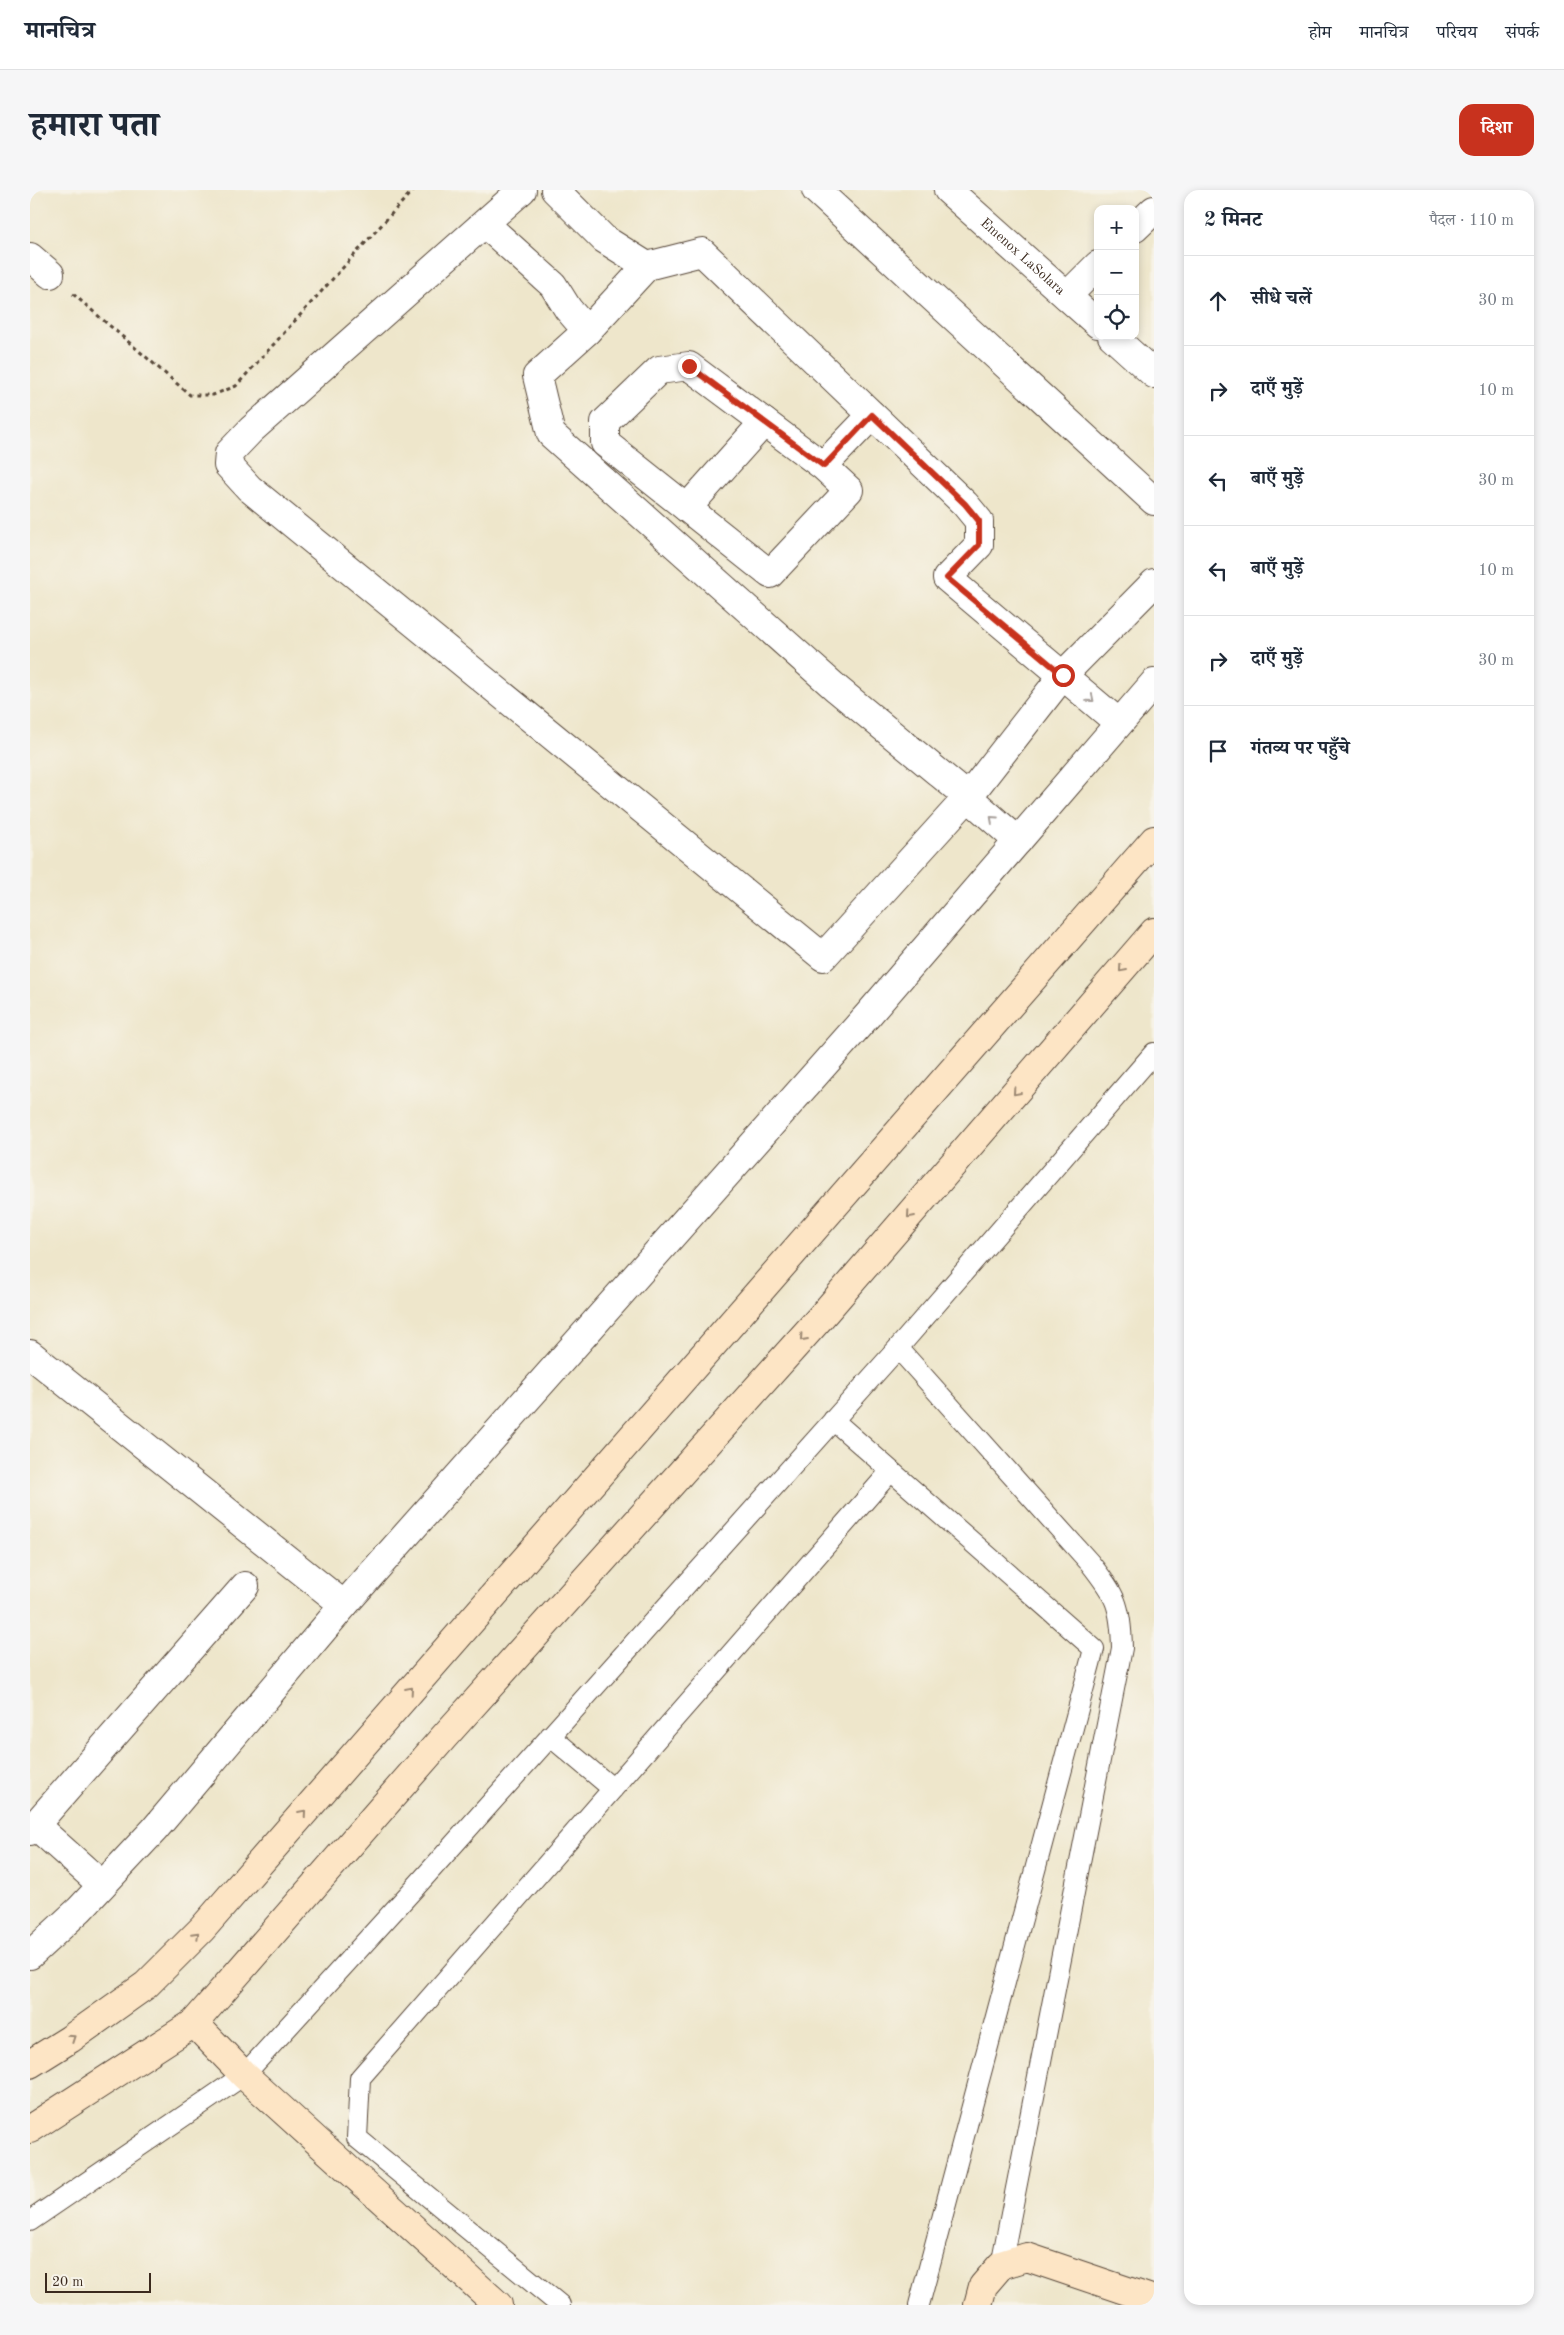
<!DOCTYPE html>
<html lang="hi">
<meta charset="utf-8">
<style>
:root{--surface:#fff;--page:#f6f6f7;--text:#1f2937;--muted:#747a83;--line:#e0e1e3;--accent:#c8321e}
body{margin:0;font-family:"Old Standard TT","Noto Serif Devanagari",serif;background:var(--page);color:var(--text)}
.controls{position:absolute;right:15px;top:15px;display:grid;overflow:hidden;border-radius:10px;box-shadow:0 2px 8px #0003}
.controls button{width:45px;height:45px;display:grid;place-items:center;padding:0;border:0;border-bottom:1px solid var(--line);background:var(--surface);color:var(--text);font:25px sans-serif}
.scale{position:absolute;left:15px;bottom:12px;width:106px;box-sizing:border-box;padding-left:5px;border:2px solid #3b2a1e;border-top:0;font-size:14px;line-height:18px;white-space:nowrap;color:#3b2a1e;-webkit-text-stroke:4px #f7f3e8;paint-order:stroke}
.stop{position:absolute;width:15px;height:15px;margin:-11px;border:4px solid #c8321e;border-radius:50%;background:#fff}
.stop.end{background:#c8321e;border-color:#fff;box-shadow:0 1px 5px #0008}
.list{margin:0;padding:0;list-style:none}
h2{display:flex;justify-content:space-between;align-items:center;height:65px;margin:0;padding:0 20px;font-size:21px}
h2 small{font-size:16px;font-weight:400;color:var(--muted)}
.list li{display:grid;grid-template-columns:32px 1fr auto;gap:15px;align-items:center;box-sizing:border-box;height:90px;padding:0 20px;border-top:1px solid var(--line)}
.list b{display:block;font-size:19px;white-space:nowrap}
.list em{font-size:16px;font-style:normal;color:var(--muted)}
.icon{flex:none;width:28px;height:28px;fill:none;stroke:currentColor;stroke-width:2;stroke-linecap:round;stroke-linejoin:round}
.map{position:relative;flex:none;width:1124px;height:2115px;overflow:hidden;border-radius:15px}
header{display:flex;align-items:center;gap:30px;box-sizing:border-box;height:70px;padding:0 25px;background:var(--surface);border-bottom:1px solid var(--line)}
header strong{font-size:24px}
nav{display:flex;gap:28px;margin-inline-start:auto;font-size:18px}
.intro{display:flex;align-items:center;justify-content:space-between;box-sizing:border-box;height:120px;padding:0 30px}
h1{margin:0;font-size:35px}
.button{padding:12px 22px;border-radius:15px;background:var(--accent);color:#fff;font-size:18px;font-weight:700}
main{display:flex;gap:30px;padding:0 30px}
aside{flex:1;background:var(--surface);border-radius:15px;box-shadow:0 2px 8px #0003}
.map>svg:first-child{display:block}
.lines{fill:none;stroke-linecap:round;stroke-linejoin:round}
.lane-casing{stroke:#564638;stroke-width:22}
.street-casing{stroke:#564638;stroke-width:30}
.secondary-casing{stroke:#564638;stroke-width:30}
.path{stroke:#564638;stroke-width:3;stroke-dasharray:4 4;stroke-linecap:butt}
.lane{stroke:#fff;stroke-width:20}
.street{stroke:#fff;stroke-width:28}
.secondary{stroke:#fde5c5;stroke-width:28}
.oneway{stroke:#a79f9a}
.oneway2{stroke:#9c8872}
.route{stroke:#c8321e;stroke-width:6}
.labels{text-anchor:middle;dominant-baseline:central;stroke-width:5;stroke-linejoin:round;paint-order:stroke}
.street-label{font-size:14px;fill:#3b2a1e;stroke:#f7f3e8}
</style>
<header>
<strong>मानचित्र</strong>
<nav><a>होम</a><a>मानचित्र</a><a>परिचय</a><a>संपर्क</a></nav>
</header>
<div class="intro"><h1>हमारा पता</h1><a class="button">दिशा</a></div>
<main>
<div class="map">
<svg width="1124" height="2115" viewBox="0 0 1124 2115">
<rect width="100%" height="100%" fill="#f7f3e8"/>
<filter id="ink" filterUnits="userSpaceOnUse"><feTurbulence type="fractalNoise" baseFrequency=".02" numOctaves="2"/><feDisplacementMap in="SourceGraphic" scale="10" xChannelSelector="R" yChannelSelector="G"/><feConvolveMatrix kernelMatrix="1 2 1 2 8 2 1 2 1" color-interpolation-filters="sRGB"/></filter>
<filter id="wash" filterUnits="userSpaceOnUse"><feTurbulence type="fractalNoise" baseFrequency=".0096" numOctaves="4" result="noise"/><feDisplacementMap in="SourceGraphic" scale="20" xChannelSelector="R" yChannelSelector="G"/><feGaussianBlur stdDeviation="1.12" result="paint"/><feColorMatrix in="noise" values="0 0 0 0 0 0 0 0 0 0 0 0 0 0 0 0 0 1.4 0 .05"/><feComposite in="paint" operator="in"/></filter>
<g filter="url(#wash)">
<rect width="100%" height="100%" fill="#eee6cb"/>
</g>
<g filter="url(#ink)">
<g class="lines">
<g class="lane-casing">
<path id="lane" d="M868,1158L1060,1373C1086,1406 1091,1415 1092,1458L971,2075
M803,1230L1064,1459L889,2115
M520,1546L583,1599
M0,2031L214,1885L390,1692L868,1158L1124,863
M530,2115L327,1948L330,1888L860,1282"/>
</g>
<g class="street-casing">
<g id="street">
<path d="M492,0L221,240L199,263L198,275L219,298L793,767L938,607L1033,485L1124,393"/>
<path d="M525,0L574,49L617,76L672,62L935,314L949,331V355L917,388L1089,533"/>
<path d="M786,0L1124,311"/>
<path id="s1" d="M918,0L1068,134"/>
<path d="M455,34L523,95L538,119L557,141L507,186L521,244L807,499L938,607L988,651"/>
<path d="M1105,38L1124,20"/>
<path d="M0,67L20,84"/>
<path d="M1037,106L1068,75"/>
<path d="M557,141L617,76"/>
<path d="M1082,146L1124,184"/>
<path d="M793,276L659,176L629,180L575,232V253L740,384L819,300L793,276L842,225"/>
<path d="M657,318L734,232"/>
<path d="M0,1164L314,1415"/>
<path d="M5,1635L72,1695"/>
<path d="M0,1641L215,1396"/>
<path d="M0,1765L50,1719L124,1640L314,1415L838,825L1124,493"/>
</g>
</g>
<g class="secondary-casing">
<path id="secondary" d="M164,1833L214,1885L468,2115
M0,1874L40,1849L116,1795L172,1739L1124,650
M0,1939L164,1833L413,1548L790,1128L1124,742
M948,2115L953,2096L971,2075L997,2067L1124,2110"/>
</g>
<path class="path" d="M43,104L160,205H183L206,196L383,0"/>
<use href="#lane" class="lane"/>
<use href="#street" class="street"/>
<use href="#secondary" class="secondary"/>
</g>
<defs><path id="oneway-chevron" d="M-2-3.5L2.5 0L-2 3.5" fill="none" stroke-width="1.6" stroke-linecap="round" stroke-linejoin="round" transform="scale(1.25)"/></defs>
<g class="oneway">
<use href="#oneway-chevron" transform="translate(1061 509) rotate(40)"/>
<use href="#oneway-chevron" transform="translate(963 629) rotate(-138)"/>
</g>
<g class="oneway2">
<use href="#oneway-chevron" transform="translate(1092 779) rotate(131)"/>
<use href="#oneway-chevron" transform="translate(986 902) rotate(131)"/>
<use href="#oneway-chevron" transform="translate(880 1025) rotate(131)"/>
<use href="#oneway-chevron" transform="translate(773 1148) rotate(132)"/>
<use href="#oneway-chevron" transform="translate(380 1500) rotate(-49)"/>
<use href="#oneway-chevron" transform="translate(273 1623) rotate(-49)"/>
<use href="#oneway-chevron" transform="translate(166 1745) rotate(-45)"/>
<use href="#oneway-chevron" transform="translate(42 1848) rotate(-34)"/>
</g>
</g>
<g class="lines" filter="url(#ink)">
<path class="route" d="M659,176L794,276L842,225L935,314L949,331V355L917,388L1033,485"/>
</g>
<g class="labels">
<g class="street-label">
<text stroke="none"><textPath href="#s1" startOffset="100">Emenox LaSolara</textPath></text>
</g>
</g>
</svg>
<div class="controls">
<button>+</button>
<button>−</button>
<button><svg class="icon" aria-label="locate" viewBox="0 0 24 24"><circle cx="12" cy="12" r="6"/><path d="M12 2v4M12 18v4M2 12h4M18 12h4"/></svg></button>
</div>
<div class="scale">20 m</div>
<div class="stop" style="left:1033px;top:485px"></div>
<div class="stop end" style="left:659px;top:176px"></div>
</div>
<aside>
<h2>2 मिनट<small>पैदल · 110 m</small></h2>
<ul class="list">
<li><svg class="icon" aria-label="ahead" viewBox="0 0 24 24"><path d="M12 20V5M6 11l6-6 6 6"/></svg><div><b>सीधे चलें</b></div><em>30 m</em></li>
<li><svg class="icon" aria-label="right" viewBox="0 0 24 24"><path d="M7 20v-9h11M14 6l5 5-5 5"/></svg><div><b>दाएँ मुड़ें</b></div><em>10 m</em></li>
<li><svg class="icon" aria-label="left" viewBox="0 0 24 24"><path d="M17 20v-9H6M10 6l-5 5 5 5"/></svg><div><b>बाएँ मुड़ें</b></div><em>30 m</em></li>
<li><svg class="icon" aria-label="left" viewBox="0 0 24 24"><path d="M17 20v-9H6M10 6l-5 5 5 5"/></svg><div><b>बाएँ मुड़ें</b></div><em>10 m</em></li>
<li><svg class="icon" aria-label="right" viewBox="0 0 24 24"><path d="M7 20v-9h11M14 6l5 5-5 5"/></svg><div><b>दाएँ मुड़ें</b></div><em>30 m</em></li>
<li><svg class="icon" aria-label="arrive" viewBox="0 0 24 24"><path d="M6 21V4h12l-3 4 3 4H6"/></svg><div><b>गंतव्य पर पहुँचे</b></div></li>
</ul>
</aside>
</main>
